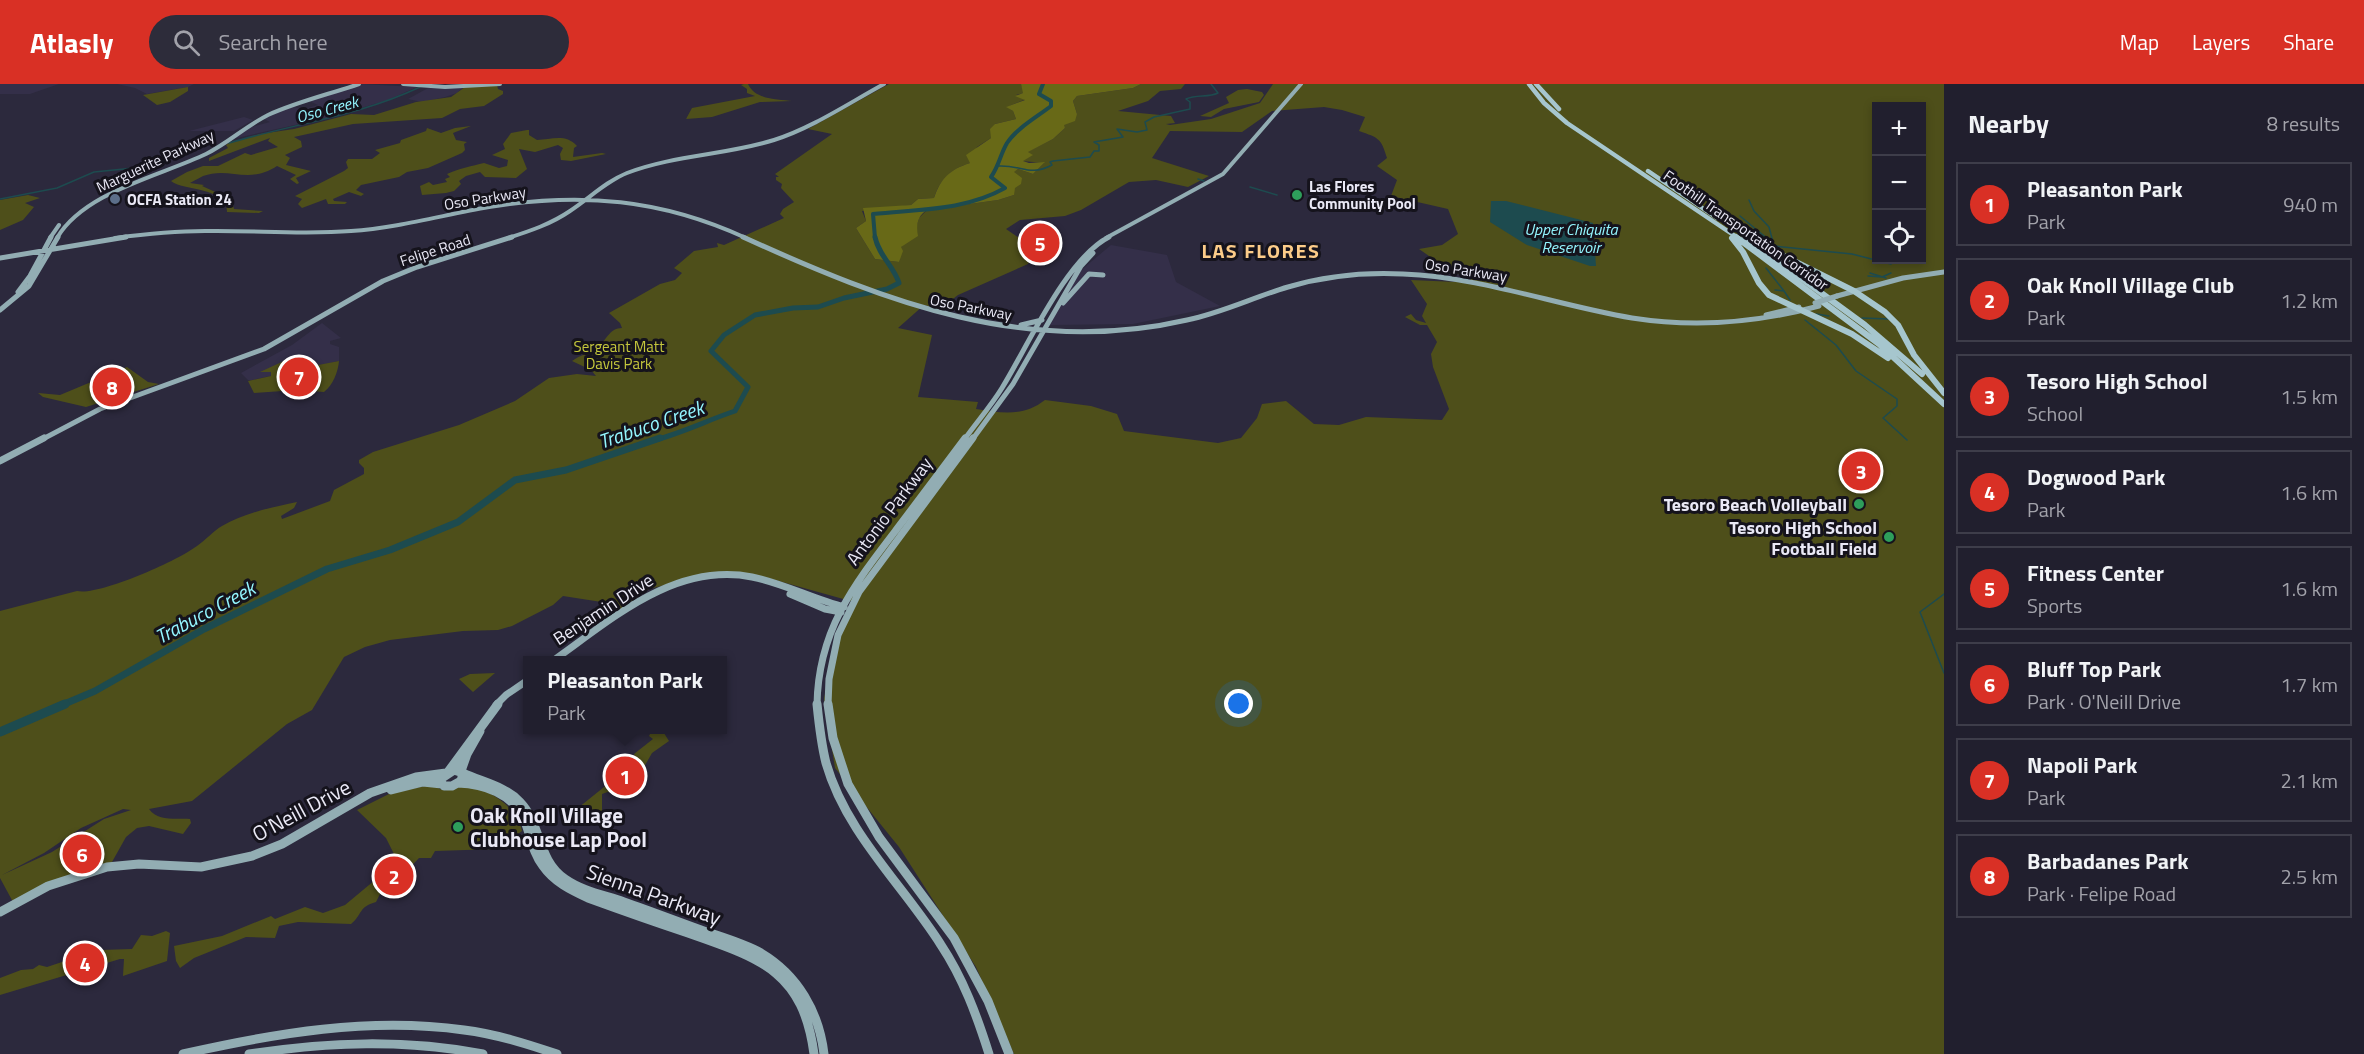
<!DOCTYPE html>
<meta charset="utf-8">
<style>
:root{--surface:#211f2e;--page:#2d2c3a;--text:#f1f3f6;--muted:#a2a2aa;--line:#3e3d4a;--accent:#d93025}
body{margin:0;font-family:"Titillium Web",sans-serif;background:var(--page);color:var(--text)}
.controls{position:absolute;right:18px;top:18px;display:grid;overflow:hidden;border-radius:0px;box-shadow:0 3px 9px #0003}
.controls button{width:54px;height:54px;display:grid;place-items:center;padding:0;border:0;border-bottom:2px solid var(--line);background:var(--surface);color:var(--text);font:30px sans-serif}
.you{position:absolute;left:1239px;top:620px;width:21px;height:21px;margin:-15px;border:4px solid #fff;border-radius:50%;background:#1a73e8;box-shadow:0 0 0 9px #1a73e833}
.badge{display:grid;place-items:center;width:39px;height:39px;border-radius:50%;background:var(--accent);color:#fff;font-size:20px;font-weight:700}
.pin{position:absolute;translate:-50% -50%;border:3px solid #fff;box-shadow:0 2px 6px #0006}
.popup{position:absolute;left:523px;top:572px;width:204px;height:78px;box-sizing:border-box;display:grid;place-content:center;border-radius:0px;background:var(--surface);filter:drop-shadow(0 2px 4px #0005);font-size:20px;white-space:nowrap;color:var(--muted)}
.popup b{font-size:22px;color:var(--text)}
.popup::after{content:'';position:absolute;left:50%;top:100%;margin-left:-12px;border:12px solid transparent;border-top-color:var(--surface)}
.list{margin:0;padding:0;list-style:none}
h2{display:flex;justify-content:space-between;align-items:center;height:78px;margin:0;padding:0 24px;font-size:26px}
h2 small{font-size:20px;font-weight:400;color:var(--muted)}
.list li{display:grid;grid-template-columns:39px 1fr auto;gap:18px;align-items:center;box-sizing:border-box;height:84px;margin:0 12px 12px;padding:0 12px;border:2px solid var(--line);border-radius:0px}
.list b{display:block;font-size:22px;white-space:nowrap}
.list p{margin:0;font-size:20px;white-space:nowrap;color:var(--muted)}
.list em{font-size:20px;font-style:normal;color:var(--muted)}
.icon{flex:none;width:33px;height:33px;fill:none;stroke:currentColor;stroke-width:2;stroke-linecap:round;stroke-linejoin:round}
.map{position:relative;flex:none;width:1944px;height:970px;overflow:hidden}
header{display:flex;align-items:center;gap:36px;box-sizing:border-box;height:84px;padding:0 30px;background:var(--accent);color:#fff}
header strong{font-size:28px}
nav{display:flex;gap:33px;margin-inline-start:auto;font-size:21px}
.search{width:420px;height:54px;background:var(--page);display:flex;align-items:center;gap:15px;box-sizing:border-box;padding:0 21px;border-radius:33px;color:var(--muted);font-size:22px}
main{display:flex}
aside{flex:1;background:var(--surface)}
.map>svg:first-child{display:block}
.built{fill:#342f49}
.green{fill:#4e4f1a;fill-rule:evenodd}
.forest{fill:#686917}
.water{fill:#1d4b4f}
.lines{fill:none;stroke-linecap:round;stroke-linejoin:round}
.stream{stroke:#1d4b4f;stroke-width:1.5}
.river-far3{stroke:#1d4b4f;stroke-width:4}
.river-far2{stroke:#1d4b4f;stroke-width:5}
.river-far1{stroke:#1d4b4f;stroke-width:7}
.river{stroke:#1d4b4f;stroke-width:9}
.major-far3{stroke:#92adb3;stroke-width:4}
.major-far2{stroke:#92adb3;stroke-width:5}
.major-far1{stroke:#92adb3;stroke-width:7}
.major{stroke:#92adb3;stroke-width:9}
.highway-far1{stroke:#a6c6ce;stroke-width:4.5}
.highway{stroke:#a6c6ce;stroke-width:6}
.major-bridge{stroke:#92adb3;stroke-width:5}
.leisure-dot{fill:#2e9e5b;stroke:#15131c;stroke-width:2}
.service-dot{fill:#5c6f8a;stroke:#15131c;stroke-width:2}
.labels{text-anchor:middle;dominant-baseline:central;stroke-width:6;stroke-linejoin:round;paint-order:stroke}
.far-street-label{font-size:15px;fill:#eae9f6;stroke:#15131c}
.far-poi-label{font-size:15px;font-weight:bold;fill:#eae9f6;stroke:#15131c;text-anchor:start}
.far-park-label{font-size:15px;fill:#c5c73c;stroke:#15131c}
.far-water-label{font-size:16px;font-style:italic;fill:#94f6ff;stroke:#15131c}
.poi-label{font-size:18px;font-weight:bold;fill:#eae9f6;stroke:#15131c;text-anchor:end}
.street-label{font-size:18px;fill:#eae9f6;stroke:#15131c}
.far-district-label{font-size:20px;font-weight:bold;letter-spacing:1.5px;fill:#fccc89;stroke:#15131c}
.water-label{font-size:20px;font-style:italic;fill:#94f6ff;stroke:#15131c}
.near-street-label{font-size:21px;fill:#eae9f6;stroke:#15131c}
.near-poi-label{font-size:21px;font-weight:bold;fill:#eae9f6;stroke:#15131c;text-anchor:start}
</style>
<header>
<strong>Atlasly</strong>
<div class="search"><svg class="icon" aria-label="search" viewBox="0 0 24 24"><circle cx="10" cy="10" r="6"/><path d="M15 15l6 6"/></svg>Search here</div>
<nav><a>Map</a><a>Layers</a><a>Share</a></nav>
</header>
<main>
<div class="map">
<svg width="1944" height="970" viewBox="0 0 1944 970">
<rect width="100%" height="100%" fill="#2c293d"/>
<path class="built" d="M0,0H59L30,10H0Z
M117,0H194L188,3L147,10L135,4Z
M361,0L417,3L388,16L331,33L232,55L248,44L270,38L264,35L265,34L293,23L304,25L318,21L309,17Z
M430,3L462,4L457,9L445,13L422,18L408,15Z
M244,33L253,36L234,47H189Z
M1111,161L1167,171L1176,198L1220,222L1133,240L1050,241L1079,188Z
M322,239L341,254L330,257V260L339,263V277L252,296H248L241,289L292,261Z"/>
<path class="green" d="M744,0H748C755,16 778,15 792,17L760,18L712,33L686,35L692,24L755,12L747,9V5L741,1Z
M889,0H1021L1024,9L1016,11L1026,15L1007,23L1013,27L1016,35L995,40L991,54L977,63L970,79C951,85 940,95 934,114L918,115L911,121L862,127L866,137L856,144L875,175L899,178L901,163L916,144L919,134L927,126L998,116L1014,111L1013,88L1018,85L1033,90L1044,79L1022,77L1032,71L1027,68L1053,55L1065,44L1063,41L1077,30L1073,17L1077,12L1133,4L1141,0H1185L1181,5L1160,7L1148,17L1118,27L1171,32L1175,39L1166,40L1170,41L1211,35L1260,19L1273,0H1944V970H1014L976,883L899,763L835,684L824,615L836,551L854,518L768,494L736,488L713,489L649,505L619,526L608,519L563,512L553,521L512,542L498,546L463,547L390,556L365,563L344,573L312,626L287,640L192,717L149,725C158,738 176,734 190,735L191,739L183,750L149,742L137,744L126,753L112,778L13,818L0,794V527L77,507C99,512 177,477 197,462C206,456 213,447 222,442C244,429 273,423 297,418L294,424L281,432L282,435L330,417L334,406L364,390V384L359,379V376L373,368L459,341L515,317L549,294L577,290L596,292L591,286L572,277C580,271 591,269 599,262C607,255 610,244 622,244L620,239L609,229L660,200L675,196L682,189L674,184L694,167L718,163L717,159L724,161L784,134L780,130L783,125L794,118L781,104L782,100L776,96V93H779L775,90L832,50L808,45ZM1876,22H1922V176H1876ZM1324,23L1342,26L1365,33L1359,47C1379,54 1381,54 1387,74L1377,82L1397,96L1391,112L1448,125L1458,150L1442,161L1419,165L1449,186L1479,199L1411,196L1427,220L1422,232L1426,239L1416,236L1411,230L1405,233L1420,241H1427L1437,258L1431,270L1433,283L1449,325L1442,336L1366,333L1339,341L1314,340L1286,317L1262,320L1257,334L1241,354L1218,359L1124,347L1117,330L1091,322L1045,316C1023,333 1002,329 976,325L978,318L918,313L932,251L898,244L924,221L940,225L958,211L1028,180L1034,164L1006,145L1020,136L1065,132L1081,126L1129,98L1156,96L1188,103L1209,92L1152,74L1170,47L1242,48L1272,27ZM123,725L131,726L104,735L52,768L2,791L44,769L81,744Z
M497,1L498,5L503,7V10L484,22L460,25L442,34L353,40L294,53L301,57L302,63L285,71L290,74L286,81L311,87L296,94L299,99L297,100L290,95L296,91L277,82C248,101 229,82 203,92C199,94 194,97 190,99L204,101L202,102L231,115L234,125L263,127L259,129L227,128C228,103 183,107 171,97L187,88L203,82H218L245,69L251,71L278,63L268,57L270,54L209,77V74L228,64L226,61L229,59L260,50L294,45L351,30L374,31L416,18L451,13L465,3Z
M188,3V7L170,18L157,21L143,11Z
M1247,5L1262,8L1264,11L1259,18L1224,25L1211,33L1200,32L1229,19L1226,13L1238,6Z
M471,42L453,49L456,56L467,58L464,60L465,66L462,69L428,84L407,88L399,93L361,101L356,106L364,110L361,112L349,108L333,115L334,117L347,118L345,120H328L326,115L302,124L298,120L302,115L295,112L344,87L348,84L346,78L348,75H372L380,69L375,66L400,59L401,56L426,47L427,44L441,49L455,44Z
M527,46H529V51L537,56C551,56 565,49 577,62L574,64L573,73L602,69L606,70L571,77L561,76L560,70L563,64L558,61L535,68L519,65L527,85L516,94L485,93L480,88L466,92L459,97L461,100L454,107L446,109L422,111L420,102L429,98L433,101L447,98L445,95L450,93L447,90C460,84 472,82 484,79L499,84L507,82L508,76L492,71L505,65L503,60L511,49Z
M28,111L40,114L25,119L34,123L23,136L0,146V116Z
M286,276L299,282L304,279L313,282L339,277C338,288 333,301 324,308L297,306L254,309L248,297L271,292V288H260Z
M127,283L148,298L159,300L86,323L43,313L38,309L60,311Z
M495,589L473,608L459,595L470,590Z
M652,646H662L669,657L652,669L644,683L633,690L630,699L633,704L628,707L624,702L602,710V727L576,742L573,728L609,699L618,689L634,680L636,676L634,670L653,655L649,652Z
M430,701C436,702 439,705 443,706C450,707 456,703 462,702C486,702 517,722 522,747L497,765L435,767L431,774H419L401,793L383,804L376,818C358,823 363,830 351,840L298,838L279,842L275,854L246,853L194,874L180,884L176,877L174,862L222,852L271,832L275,835L305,823L323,829L345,821L375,796L388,791L399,775L394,770L386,754L357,726L391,709Z
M166,847L170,849L167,877L123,892L124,875H120L0,911V894L21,886L33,885L39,881L47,883L80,872L91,873L101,866L132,865L141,851L152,852Z"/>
<path class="forest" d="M1021,0H1141L1133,4L1077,12L1073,17L1077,30L1075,37L1064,41L1065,44L1053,55L1028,68L1033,71L1023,77L1029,79L1045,78L1033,90L1018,85L1014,88L1022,94L1021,100L1015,104L1014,111L998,116L927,126C917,132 916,142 918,152L901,163L903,167L899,178L875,175L856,144L866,137L863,124L911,121L918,115L934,114C941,94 949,86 970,79L966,71L991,54L990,45L995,40L1016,35L1013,27L1006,23L1025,16L1015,12L1023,9Z"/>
<path class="water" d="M1491,117H1506L1593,139L1596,182H1590L1527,161L1490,138Z"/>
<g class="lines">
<path class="stream" d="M229,59C293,40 359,32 420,3
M999,82C1023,81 1029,93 1052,81L1050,78L1053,77L1090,73L1094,67H1099V61L1094,58L1123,53L1117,45L1137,48L1147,46L1145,38L1154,33L1190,25V18L1186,15C1197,10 1208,14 1218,9L1211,0
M1198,95L1204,97
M1250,103L1277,111
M0,115L57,104L94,88L134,84L167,77
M1749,116L1754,127L1769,143L1774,162L1852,170L1891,180
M1740,132L1769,156
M1766,184L1784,207
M1870,189L1886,194
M1868,192L1882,193L1891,189
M1775,206L1784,207L1790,216
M1816,230L1829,232
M1862,234L1888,235
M1805,236L1836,261L1856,287L1897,315V322L1883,334L1907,356
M1944,510L1920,528L1944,589"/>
<path class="river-far3" d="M875,154L873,130C918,125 964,127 1005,104L991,93C999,82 1000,71 1007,59C1017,44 1037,33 1051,22V17L1039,10L1043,0"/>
<path class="river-far2" d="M655,356C682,349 708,336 735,327L748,303L711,267L724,251L755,231L793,224L818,223L844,214L887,205L899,199C893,181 879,172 875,153"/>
<path class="river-far1" d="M62,621L95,607L204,545L327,485L390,466L458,438L515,396L566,386L660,354"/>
<path class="river" d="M0,648L65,620"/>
<path class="major-far3" d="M403,0L445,3L500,0
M50,154L59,141
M57,154C84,108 160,92 206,70C228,59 246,42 268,31C296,18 330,10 359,0
M115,154C145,150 175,147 205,147C254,146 302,151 351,147C397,144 443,131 489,123C582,108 661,115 746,154
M508,154C530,147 551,140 570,127C590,114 605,98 627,89C674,71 726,71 774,56C812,44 849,19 884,0
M1106,154L1223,90L1301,0"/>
<path class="major-far2" d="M743,153C886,218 1027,273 1187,236C1222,229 1254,213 1288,203C1325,192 1364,188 1403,190C1481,193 1555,221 1632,234C1696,244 1757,239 1819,222
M0,174L126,153
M18,208L30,192L51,153
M1837,212L1903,194L1944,188
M1063,219L1089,190L1103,191
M0,226L29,202L58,153
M1766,231L1799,223
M1021,241L1042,236
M41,356L100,325L264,265L383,197L417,183L512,153
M964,356C976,339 991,322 1002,304C1028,262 1066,175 1109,153
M972,356L1013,300L1081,182L1093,169"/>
<path class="major-far1" d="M0,377L44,354
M790,510L825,525L841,528
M554,576C612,535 675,478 752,493C783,499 813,515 844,523
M496,621L506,611L528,596
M817,621C818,547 853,502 896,446C919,415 942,385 965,354
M828,621L829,595L838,551L859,508L973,354"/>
<path class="major" d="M817,620C819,640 821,659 826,679C846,749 903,801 941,861C963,894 977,932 989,970
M828,620L833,654L848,700L879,753L954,854L988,917L1009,970
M454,686L463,689L461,697L452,702H444L441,698L442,694Z
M461,687L467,670L480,647
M448,688L498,620
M463,689C482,698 505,702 520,718C542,741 537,776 565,795C582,807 604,811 624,818C650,827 676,837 701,846C721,853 743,859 761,869C798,891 819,928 824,970
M458,699C484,700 512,709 524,735C531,751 532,768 543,782C554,798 571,806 588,814C621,826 655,838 688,849C759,874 803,886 814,970
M391,706L423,698L442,700
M0,828L48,802L107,783L139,780L201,783L252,772L282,760L370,709L416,693L446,689
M183,970C276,949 369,933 464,946C496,950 527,960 557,970
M249,970C328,958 404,955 483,970"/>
<path class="highway-far1" d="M1529,0L1544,19L1567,39L1738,154
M1536,0L1559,25
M1648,87L1717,134
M1715,131L1748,152
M1742,150L1747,154"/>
<path class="highway" d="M1736,153L1879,260L1944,320
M1745,153L1865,241L1922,290
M1732,154L1743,168L1759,199L1769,211L1852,250L1888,274
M1774,167L1854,207L1885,228L1898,241L1914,271L1944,309"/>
<path class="major-bridge" d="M1815,219L1837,212"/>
</g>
<g class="leisure-dot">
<circle cx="1297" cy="111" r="6"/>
<circle cx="1859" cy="420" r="6"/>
<circle cx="1889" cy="453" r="6"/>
<circle cx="458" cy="743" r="6"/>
</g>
<circle class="service-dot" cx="115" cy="115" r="6"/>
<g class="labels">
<g class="far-street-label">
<text transform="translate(155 77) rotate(-25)">Marguerite Parkway</text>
<text transform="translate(485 114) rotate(-9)">Oso Parkway</text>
<text transform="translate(1746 146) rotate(35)">Foothill Transportation Corridor</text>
<text transform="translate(435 166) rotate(-18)">Felipe Road</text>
<text transform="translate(1466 186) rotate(9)">Oso Parkway</text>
<text transform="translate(971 223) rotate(11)">Oso Parkway</text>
</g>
<g class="far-poi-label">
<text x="1309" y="102">Las Flores<tspan x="1309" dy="17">Community Pool</tspan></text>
<text x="127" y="115">OCFA Station 24</text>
</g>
<g class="far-park-label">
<text x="619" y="262">Sergeant Matt<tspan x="619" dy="17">Davis Park</tspan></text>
</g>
<g class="far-water-label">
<text transform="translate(327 25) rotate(-15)">Oso Creek</text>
<text x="1571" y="145">Upper Chiquita<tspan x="1571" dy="18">Reservoir</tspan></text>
</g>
<g class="poi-label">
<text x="1847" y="420">Tesoro Beach Volleyball</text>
<text x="1877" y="443">Tesoro High School<tspan x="1877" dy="21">Football Field</tspan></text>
</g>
<g class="street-label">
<text transform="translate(889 427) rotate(-53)">Antonio Parkway</text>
<text transform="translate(603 525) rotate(-33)">Benjamin Drive</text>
</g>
<g class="far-district-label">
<text x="1261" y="166">LAS FLORES</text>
</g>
<g class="water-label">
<text transform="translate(651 340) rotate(-19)">Trabuco Creek</text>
<text transform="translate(205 528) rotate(-28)">Trabuco Creek</text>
</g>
<g class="near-street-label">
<text transform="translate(301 726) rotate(-28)">O'Neill Drive</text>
<text transform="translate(654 810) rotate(20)">Sienna Parkway</text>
</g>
<g class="near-poi-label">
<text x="470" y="731">Oak Knoll Village<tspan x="470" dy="24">Clubhouse Lap Pool</tspan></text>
</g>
</g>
</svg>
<div class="controls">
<button>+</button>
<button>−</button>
<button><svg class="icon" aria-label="locate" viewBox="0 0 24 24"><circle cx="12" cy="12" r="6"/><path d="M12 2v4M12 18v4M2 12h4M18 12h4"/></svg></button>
</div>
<div class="you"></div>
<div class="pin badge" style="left:625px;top:692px">1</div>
<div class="popup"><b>Pleasanton Park</b>Park</div>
<div class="pin badge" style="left:394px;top:792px">2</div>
<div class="pin badge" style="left:1861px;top:387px">3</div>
<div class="pin badge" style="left:85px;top:879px">4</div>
<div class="pin badge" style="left:1040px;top:159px">5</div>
<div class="pin badge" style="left:82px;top:770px">6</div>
<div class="pin badge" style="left:299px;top:293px">7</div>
<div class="pin badge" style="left:112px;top:303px">8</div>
</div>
<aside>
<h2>Nearby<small>8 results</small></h2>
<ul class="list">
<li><span class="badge">1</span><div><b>Pleasanton Park</b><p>Park</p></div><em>940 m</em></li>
<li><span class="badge">2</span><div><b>Oak Knoll Village Club</b><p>Park</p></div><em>1.2 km</em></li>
<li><span class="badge">3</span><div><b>Tesoro High School</b><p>School</p></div><em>1.5 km</em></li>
<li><span class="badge">4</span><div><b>Dogwood Park</b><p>Park</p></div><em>1.6 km</em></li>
<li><span class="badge">5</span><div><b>Fitness Center</b><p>Sports</p></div><em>1.6 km</em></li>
<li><span class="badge">6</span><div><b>Bluff Top Park</b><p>Park · O'Neill Drive</p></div><em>1.7 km</em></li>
<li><span class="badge">7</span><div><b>Napoli Park</b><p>Park</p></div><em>2.1 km</em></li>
<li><span class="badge">8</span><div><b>Barbadanes Park</b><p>Park · Felipe Road</p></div><em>2.5 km</em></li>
</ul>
</aside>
</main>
